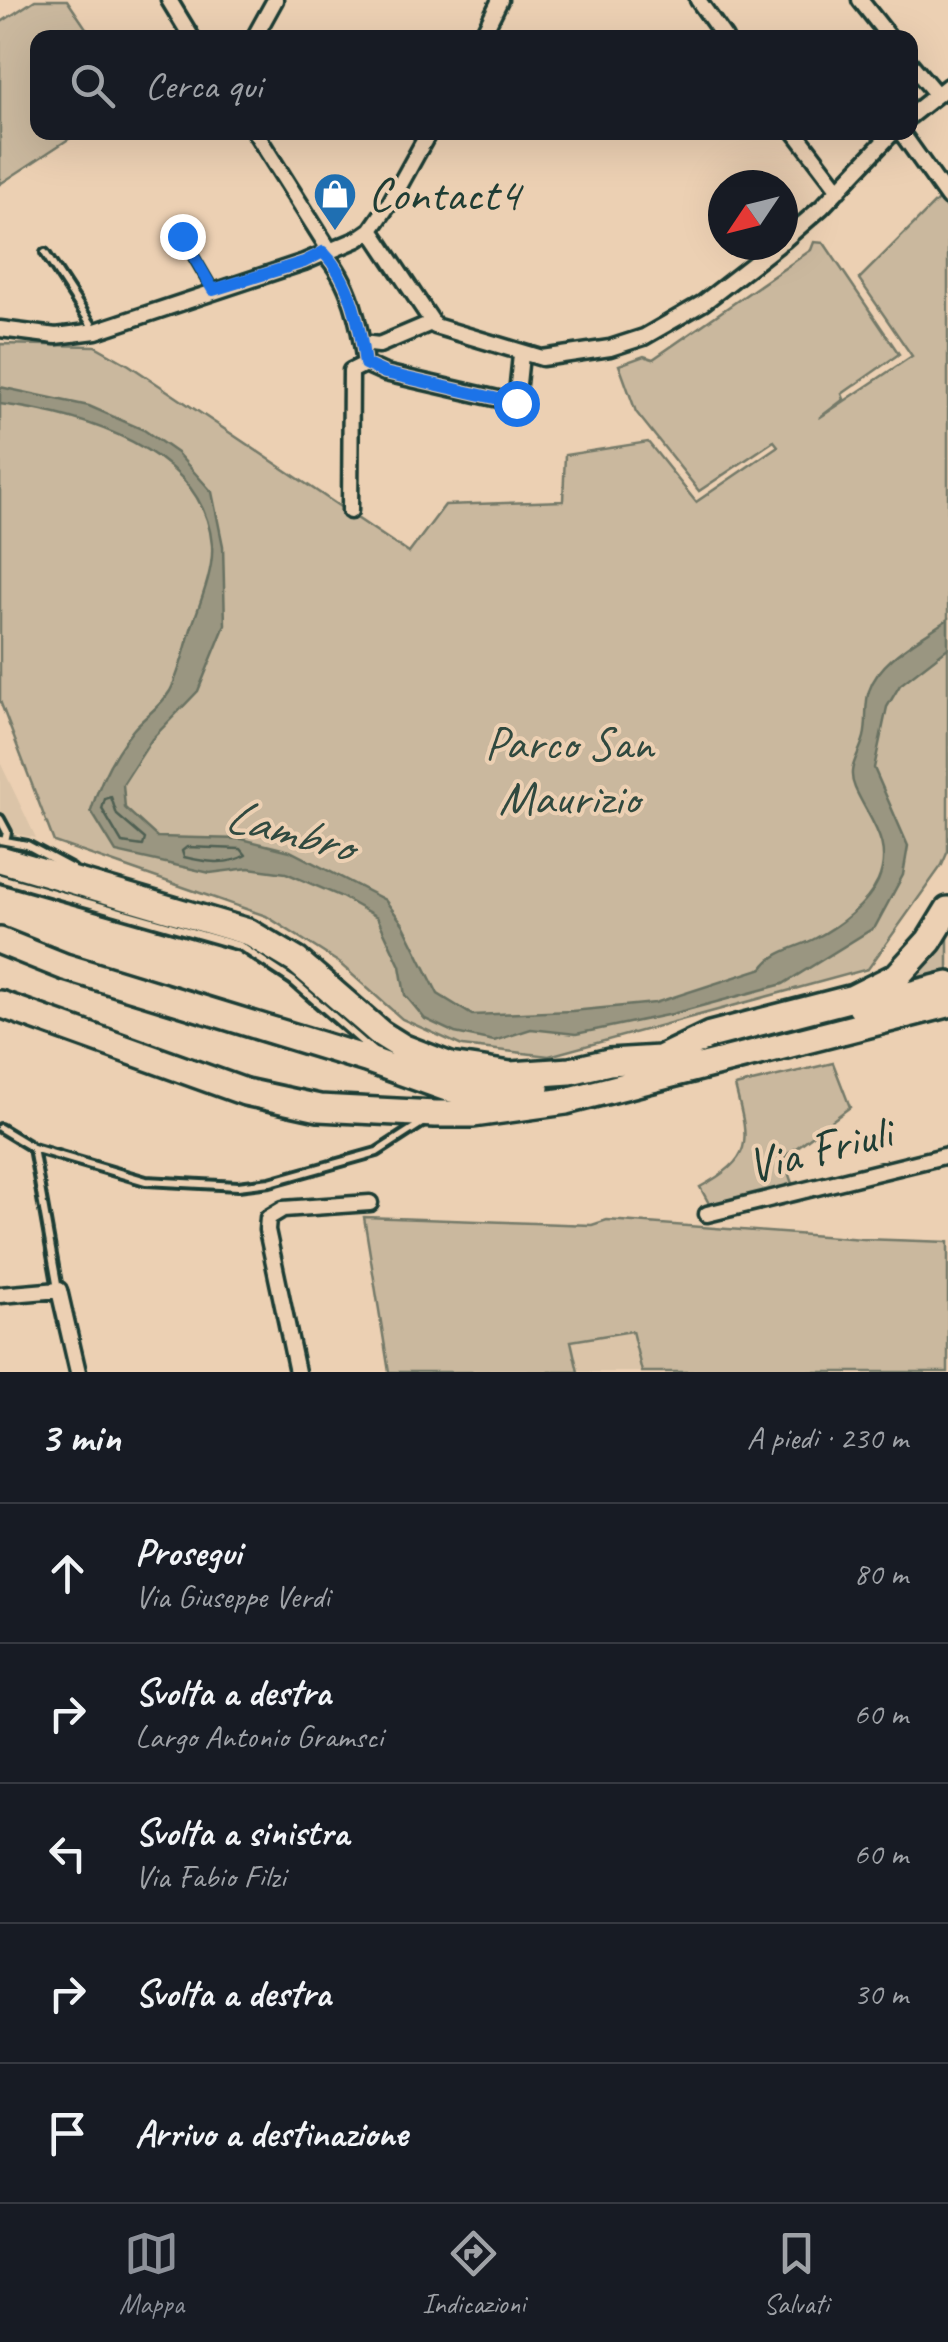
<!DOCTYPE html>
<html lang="it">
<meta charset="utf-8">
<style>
:root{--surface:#171b24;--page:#20242c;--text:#f1f3f6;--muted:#9ea1a6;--line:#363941;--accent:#8c9099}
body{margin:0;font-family:Caveat,sans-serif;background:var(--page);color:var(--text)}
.compass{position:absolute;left:708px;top:170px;width:90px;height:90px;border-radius:50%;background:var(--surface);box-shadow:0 10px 40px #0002;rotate:235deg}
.stop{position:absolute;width:30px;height:30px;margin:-22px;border:8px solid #1a73e8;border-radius:50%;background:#fff}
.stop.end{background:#1a73e8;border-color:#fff;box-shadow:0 2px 10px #0008}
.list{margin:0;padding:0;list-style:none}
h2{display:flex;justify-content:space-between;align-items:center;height:130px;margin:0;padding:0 40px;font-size:42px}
h2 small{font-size:32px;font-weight:400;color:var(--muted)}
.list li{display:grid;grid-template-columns:65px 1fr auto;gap:30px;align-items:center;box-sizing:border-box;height:140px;padding:0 40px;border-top:2px solid var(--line)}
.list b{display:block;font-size:38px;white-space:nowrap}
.list p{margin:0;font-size:32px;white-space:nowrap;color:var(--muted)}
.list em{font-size:32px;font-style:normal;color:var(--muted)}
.icon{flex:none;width:55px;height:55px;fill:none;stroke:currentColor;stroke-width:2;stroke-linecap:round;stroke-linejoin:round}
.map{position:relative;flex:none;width:948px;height:1372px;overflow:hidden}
.search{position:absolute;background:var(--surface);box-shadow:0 10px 40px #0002;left:30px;right:30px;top:30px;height:110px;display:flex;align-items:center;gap:25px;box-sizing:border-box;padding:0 35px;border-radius:20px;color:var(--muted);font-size:38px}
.sheet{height:830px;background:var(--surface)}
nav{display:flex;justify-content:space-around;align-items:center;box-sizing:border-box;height:140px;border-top:2px solid var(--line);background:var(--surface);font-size:28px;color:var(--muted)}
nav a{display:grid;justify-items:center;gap:5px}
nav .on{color:var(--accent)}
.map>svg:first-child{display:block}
.built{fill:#dbc4a8}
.green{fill:#cab89e;stroke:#747a69;stroke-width:2.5}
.water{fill:#9a9681;stroke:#697262;stroke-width:2.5}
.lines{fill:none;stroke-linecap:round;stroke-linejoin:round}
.shore{stroke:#506153;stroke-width:2.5}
.lane-casing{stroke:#1f3d34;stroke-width:14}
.street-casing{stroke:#1f3d34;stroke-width:21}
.highway-casing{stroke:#1f3d34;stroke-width:32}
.lane{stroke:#ecd0b3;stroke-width:6}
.street{stroke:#ecd0b3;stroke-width:14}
.highway{stroke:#ecd0b3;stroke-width:25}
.route{stroke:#1a73e8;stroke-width:12}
.labels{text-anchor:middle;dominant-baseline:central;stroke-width:8;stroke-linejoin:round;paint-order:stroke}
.poi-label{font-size:48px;fill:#1f3d34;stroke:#ecd0b3;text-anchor:start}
.park-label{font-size:48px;fill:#30493f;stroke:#ecd0b3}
.street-label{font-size:48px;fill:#1f3d34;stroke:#ecd0b3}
.water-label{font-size:50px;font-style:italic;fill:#314a40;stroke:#ecd0b3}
</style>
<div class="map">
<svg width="948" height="1372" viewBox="0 0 948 1372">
<rect width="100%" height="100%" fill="#ecd0b3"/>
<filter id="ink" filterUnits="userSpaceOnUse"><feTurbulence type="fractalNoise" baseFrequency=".01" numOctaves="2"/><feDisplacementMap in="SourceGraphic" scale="20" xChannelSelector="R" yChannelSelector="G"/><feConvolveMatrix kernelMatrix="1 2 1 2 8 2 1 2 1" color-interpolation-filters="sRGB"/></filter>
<g filter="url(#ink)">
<path class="built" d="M0,762L36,838L0,831Z
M633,1331L642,1372H578L571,1341Z"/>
<path class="green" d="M35,0H67L92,37L38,38V132L78,133L0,184V23Z
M948,173V851L942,865L868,969L549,1056L462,1046L402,1019L338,962L266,916L54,842L0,701V344L95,346L129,365L409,553L445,505L563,501L565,455L648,442L696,502L778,446L774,441L699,491L636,412L619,365L644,356L653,359L811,250L814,242L824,243L899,354L842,394L844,399L819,418L912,356L859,279L937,201Z
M948,924V971L901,983Z
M833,1063L850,1107L783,1158L794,1189L712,1209L700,1187C755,1157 749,1142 735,1086Z
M364,1217L592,1225L607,1220L863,1239L948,1242V1372H642L632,1331L571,1341L578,1372H389Z"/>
<path class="water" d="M0,387L89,406L144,430L177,453L212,492L223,546L225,625L198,691L152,739L123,784L125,808L157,837L242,839L290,851L385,900L403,924L438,994L472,1015L572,1011L655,1003L763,968C775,950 798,948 816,938C839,926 867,905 878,881C894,844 869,820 855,788C846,768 859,756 864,737C868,722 864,705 869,691C879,659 922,638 948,619V648L900,685L887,707L874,768L908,846L903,875L875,927L783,984L672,1014L576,1034L531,1029L494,1041L455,1033L425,1019L405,995L400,966L377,917L340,896L286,873L249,868L210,873L116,852L91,811C100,780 113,755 133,730C144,717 161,706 170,691C180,672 185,647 192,626C200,603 214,570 212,545C204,448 79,414 0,404Z"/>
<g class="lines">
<path class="shore" d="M111,797L117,815L145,839L143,846L122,843L102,809L105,799Z
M187,847L241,849L246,855C228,866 204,862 184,857L182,851Z"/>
<g class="lane-casing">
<path id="lane" d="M182,237L213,290
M45,253L95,330
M0,819L7,832L5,841
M0,840L27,845L72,869
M0,878L240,946L293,981L374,1052
M0,1128L33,1148L146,1181L238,1186L270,1182L377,1152L425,1121
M33,1148L58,1289"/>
</g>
<g class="street-casing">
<path id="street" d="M169,0L192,38
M698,0L725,38
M860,0L890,38
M254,38L275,0
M481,38L500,0
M910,63L937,95
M910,116L948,86
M255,132L330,251
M795,132L839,190
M901,132L948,198
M371,230L435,326L542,358L610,348L644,337L703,303L778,245
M783,241L822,207L893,132
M323,252C351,281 360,326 365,364L351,371L350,511
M0,329L56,336L96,331L304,262L358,239L371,230L391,201L429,132
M362,343L379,345L431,323
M365,364L385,373L516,403L521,355
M707,1214L948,1155
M0,1295L59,1290L78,1372
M297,1372L267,1230L268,1218L283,1209L370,1203"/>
</g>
<g class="highway-casing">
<path id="highway" d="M0,859L248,932L297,961L380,1033L404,1048L450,1066L511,1075L570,1071L609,1062L660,1059L710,1035L853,998L897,976L929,941L948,910
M0,941L65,967L366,1059L447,1088L483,1093L536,1088
M0,1004L245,1092L319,1108L435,1114H473L566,1101L948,1004
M861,1007L948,985"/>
</g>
<use href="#lane" class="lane"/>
<use href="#street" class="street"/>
<use href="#highway" class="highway"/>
</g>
</g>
<g class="lines" filter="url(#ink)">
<path class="route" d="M182,236L213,290L304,262L323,252C351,280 360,326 365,364L385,373L516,403"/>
</g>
<defs>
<g id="shop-pin" transform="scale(2.25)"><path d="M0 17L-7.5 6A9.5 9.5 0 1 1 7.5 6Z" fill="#1f6fb2" stroke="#ecd0b3"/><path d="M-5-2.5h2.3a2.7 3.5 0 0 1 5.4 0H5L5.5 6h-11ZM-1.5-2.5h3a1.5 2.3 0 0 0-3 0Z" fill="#fff"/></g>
</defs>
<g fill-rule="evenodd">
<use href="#shop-pin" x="335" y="194"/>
</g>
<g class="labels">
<g class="poi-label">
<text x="368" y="194">Contact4</text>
</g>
<g class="park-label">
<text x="569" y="743">Parco San<tspan x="569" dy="55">Maurizio</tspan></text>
</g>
<g class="street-label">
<text transform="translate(819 1149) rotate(-14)">Via Friuli</text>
</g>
<g class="water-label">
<text transform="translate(289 830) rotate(15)">Lambro</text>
</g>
</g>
</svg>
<svg class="compass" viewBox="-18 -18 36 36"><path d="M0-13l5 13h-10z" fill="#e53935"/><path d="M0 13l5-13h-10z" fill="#9ea1a6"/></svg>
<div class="stop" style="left:516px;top:403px"></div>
<div class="stop end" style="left:182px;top:236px"></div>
<div class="search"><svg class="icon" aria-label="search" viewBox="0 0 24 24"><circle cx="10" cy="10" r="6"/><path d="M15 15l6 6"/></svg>Cerca qui</div>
</div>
<section class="sheet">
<h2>3 min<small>A piedi · 230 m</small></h2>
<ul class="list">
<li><svg class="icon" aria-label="ahead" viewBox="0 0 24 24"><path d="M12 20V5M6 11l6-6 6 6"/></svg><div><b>Prosegui</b><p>Via Giuseppe Verdi</p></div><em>80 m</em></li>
<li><svg class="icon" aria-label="right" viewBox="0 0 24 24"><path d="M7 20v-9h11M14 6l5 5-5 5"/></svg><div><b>Svolta a destra</b><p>Largo Antonio Gramsci</p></div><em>60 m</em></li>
<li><svg class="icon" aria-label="left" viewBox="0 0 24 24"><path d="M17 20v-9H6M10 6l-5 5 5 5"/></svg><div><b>Svolta a sinistra</b><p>Via Fabio Filzi</p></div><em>60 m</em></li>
<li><svg class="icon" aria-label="right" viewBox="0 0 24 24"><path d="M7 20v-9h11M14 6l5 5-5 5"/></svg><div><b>Svolta a destra</b></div><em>30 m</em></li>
<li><svg class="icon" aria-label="arrive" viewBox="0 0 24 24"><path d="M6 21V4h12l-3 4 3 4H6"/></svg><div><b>Arrivo a destinazione</b></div></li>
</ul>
</section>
<nav>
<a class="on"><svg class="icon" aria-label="map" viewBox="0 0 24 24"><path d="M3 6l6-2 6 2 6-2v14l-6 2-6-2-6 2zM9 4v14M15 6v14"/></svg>Mappa</a>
<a><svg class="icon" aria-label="directions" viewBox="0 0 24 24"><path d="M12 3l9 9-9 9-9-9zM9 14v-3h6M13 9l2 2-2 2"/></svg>Indicazioni</a>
<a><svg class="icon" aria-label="saved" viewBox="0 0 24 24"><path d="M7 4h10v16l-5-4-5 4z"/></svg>Salvati</a>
</nav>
